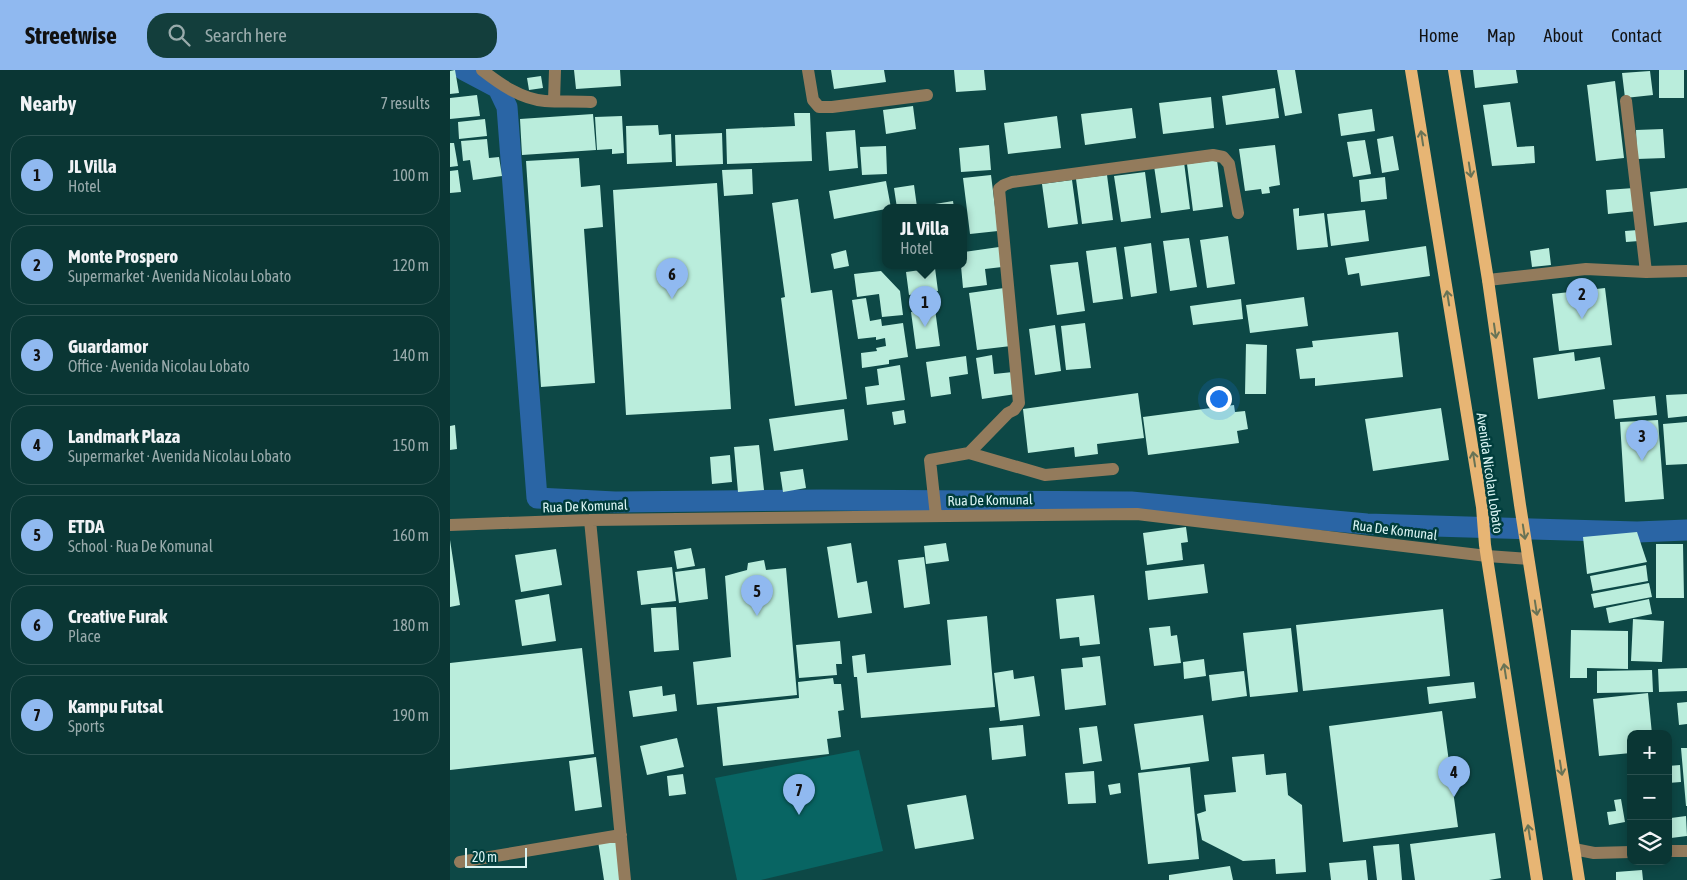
<!DOCTYPE html>
<meta charset="utf-8">
<style>
:root{--surface:#0a3634;--page:#133e3c;--text:#f1f3f6;--muted:#99abac;--line:#2a504f;--accent:#90b9f0}
body{margin:0;font-family:"Asap Condensed",sans-serif;background:var(--page);color:var(--text)}
.controls{position:absolute;right:15px;bottom:15px;display:grid;overflow:hidden;border-radius:10px;box-shadow:0 2px 12px #0003}
.controls button{width:45px;height:45px;display:grid;place-items:center;padding:0;border:0;border-bottom:1px solid var(--line);background:var(--surface);color:var(--text);font:25px sans-serif}
.scale{position:absolute;left:15px;bottom:12px;width:62px;box-sizing:border-box;padding-left:5px;border:2px solid #d9f4f3;border-top:0;font-size:14px;line-height:18px;white-space:nowrap;color:#d9f4f3;-webkit-text-stroke:4px #003d3c;paint-order:stroke}
.you{position:absolute;left:768px;top:328px;width:18px;height:18px;margin:-12px;border:4px solid #fff;border-radius:50%;background:#1a73e8;box-shadow:0 0 0 8px #1a73e833}
.badge{display:grid;place-items:center;width:32px;height:32px;border-radius:50%;background:var(--accent);color:#111;font-size:16px;font-weight:700}
.pin{position:absolute;translate:-50% -41px;filter:drop-shadow(0 1px 2px #0008)}
.pin::after{content:'';position:absolute;top:26px;width:18px;height:15px;background:inherit;clip-path:polygon(0 0,100% 0,50% 100%)}
.popup{position:absolute;left:432px;top:134px;width:85px;height:65px;box-sizing:border-box;display:grid;place-content:center;border-radius:10px;background:var(--surface);filter:drop-shadow(0 1px 4px #0005);font-size:16px;white-space:nowrap;color:var(--muted)}
.popup b{font-size:19px;color:var(--text)}
.popup::after{content:'';position:absolute;left:50%;top:100%;margin-left:-10px;border:10px solid transparent;border-top-color:var(--surface)}
.list{margin:0;padding:0;list-style:none}
h2{display:flex;justify-content:space-between;align-items:center;height:65px;margin:0;padding:0 20px;font-size:21px}
h2 small{font-size:16px;font-weight:400;color:var(--muted)}
.list li{display:grid;grid-template-columns:32px 1fr auto;gap:15px;align-items:center;box-sizing:border-box;height:80px;margin:0 10px 10px;padding:0 10px;border:1px solid var(--line);border-radius:20px}
.list b{display:block;font-size:19px;white-space:nowrap}
.list p{margin:0;font-size:16px;white-space:nowrap;color:var(--muted)}
.list em{font-size:16px;font-style:normal;color:var(--muted)}
.icon{flex:none;width:28px;height:28px;fill:none;stroke:currentColor;stroke-width:2;stroke-linecap:round;stroke-linejoin:round}
.map{position:relative;flex:none;width:1237px;height:810px;overflow:hidden}
header{display:flex;align-items:center;gap:30px;box-sizing:border-box;height:70px;padding:0 25px;background:var(--accent);color:#111}
header strong{font-size:24px}
nav{display:flex;gap:28px;margin-inline-start:auto;font-size:18px}
.search{width:350px;height:45px;background:var(--page);display:flex;align-items:center;gap:12px;box-sizing:border-box;padding:0 18px;border-radius:20px;color:var(--muted);font-size:19px}
main{display:flex}
aside{flex:1;background:var(--surface)}
.map>svg:first-child{display:block}
.green{fill:#086563}
.lines{fill:none;stroke-linecap:round;stroke-linejoin:round}
.canal{stroke:#2a65a5;stroke-width:21}
.building{fill:#baeddc}
.minor{stroke:#937b5c;stroke-width:12}
.major{stroke:#e7b574;stroke-width:12}
.oneway{stroke:#687355}
.labels{text-anchor:middle;dominant-baseline:central;stroke-width:5;stroke-linejoin:round;paint-order:stroke}
.street-label{font-size:14px;fill:#d9f4f3;stroke:#003d3c}
</style>
<header>
<strong>Streetwise</strong>
<div class="search"><svg class="icon" aria-label="search" viewBox="0 0 24 24"><circle cx="10" cy="10" r="6"/><path d="M15 15l6 6"/></svg>Search here</div>
<nav><a>Home</a><a>Map</a><a>About</a><a>Contact</a></nav>
</header>
<main>
<aside>
<h2>Nearby<small>7 results</small></h2>
<ul class="list">
<li><span class="badge">1</span><div><b>JL Villa</b><p>Hotel</p></div><em>100 m</em></li>
<li><span class="badge">2</span><div><b>Monte Prospero</b><p>Supermarket · Avenida Nicolau Lobato</p></div><em>120 m</em></li>
<li><span class="badge">3</span><div><b>Guardamor</b><p>Office · Avenida Nicolau Lobato</p></div><em>140 m</em></li>
<li><span class="badge">4</span><div><b>Landmark Plaza</b><p>Supermarket · Avenida Nicolau Lobato</p></div><em>150 m</em></li>
<li><span class="badge">5</span><div><b>ETDA</b><p>School · Rua De Komunal</p></div><em>160 m</em></li>
<li><span class="badge">6</span><div><b>Creative Furak</b><p>Place</p></div><em>180 m</em></li>
<li><span class="badge">7</span><div><b>Kampu Futsal</b><p>Sports</p></div><em>190 m</em></li>
</ul>
</aside>
<div class="map">
<svg width="1237" height="810" viewBox="0 0 1237 810">
<rect width="100%" height="100%" fill="#0d4846"/>
<path class="green" d="M409,680L433,781L311,810H287L265,708Z"/>
<g class="lines">
<path class="canal" d="M14,0L48,18L57,37L87,428L165,432L372,430L681,432L917,454L1187,462L1237,460"/>
</g>
<path class="building" d="M5,0L9,23L0,24V1Z
M124,0H170L171,16L126,19Z
M381,0H434L436,12L384,19Z
M504,0H534L536,20L506,22Z
M827,0H845L852,43L835,46Z
M1023,0H1066L1068,13L1025,18Z
M1209,0H1234V28H1209Z
M1200,1L1203,25L1175,28L1172,3Z
M91,6L93,18L79,20L77,8Z
M1165,11L1174,88L1146,91L1137,15Z
M825,18L829,48L776,55L772,26Z
M27,25L30,46L0,49V28Z
M761,27L764,58L713,64L709,33Z
M1060,32L1067,77L1084,76L1085,93L1042,96L1033,35Z
M463,36L466,59L436,64L433,40Z
M682,38L686,68L635,75L631,44Z
M922,39L925,61L891,66L888,44Z
M344,43H360L362,91L277,94L276,59L345,56Z
M143,44L146,80L72,85L70,49Z
M172,46L174,83L162,84V79L147,80L145,47Z
M607,46L611,78L558,84L554,53Z
M35,49L37,66L9,69L8,52Z
M208,55L209,65L221,64L222,92L177,94L176,56Z
M1213,59L1215,88L1187,89L1186,60Z
M405,60L408,98L379,101L376,62Z
M272,63L273,94L226,96L225,65Z
M943,66L949,100L932,103L927,69Z
M37,69L39,88L49,87L52,106L23,110L20,90L13,91L11,71Z
M915,70L921,104L903,107L897,72Z
M0,73H4L8,96L0,97Z
M539,75L541,100L511,102L509,78Z
M825,75L830,115L819,117L820,123L812,124L811,119L795,121L789,79Z
M436,76L437,104L412,105L410,77Z
M129,88L131,117L150,115L153,157L134,159L145,313L91,317L76,91Z
M767,90L773,137L743,141L737,94Z
M734,92L740,139L711,143L704,96Z
M302,99L303,124L274,126L272,100Z
M8,100L11,122L0,123V101Z
M695,102L701,148L671,152L664,106Z
M541,105L548,161L520,164L513,108Z
M657,105L663,150L632,154L626,109Z
M935,107L937,129L911,132L909,110Z
M622,110L628,154L598,158L592,114Z
M436,111L441,138L384,149L379,121Z
M267,113L281,339L176,345L163,120Z
M464,115L467,137L503,131L504,138H447L444,118Z
M1184,118L1187,141L1158,144L1156,120Z
M1237,118V152L1204,156L1200,122Z
M348,129L361,223L382,220L397,329L345,336L331,228L335,227L322,133Z
M849,138V146L874,143L878,177L847,180L843,139Z
M915,140L919,171L881,176L877,144Z
M1188,160L1189,171L1176,172L1175,161Z
M778,166L785,214L757,218L750,170Z
M739,168L747,217L720,221L713,171Z
M701,173L707,223L681,227L674,177Z
M976,176L980,206L911,216L909,203L898,205L895,188Z
M549,177L552,197L535,199L537,215L513,218L511,196H514V182Z
M666,177L673,229L643,233L636,181Z
M1099,178L1101,195L1082,197L1080,181Z
M396,180L399,196L384,199L381,184Z
M628,192L635,241L607,245L600,195Z
M485,198L488,221L459,225L456,202Z
M431,201L450,221L453,245L432,247L429,224L407,227L404,204Z
M554,218L561,276L527,280L519,223Z
M1155,218L1162,275L1109,281L1102,224Z
M854,227L858,256L800,263L796,235Z
M416,228L420,251L431,249L432,256L453,253L458,287L439,290V294L412,298L411,283L427,281L426,278L436,276L435,268L426,270V267L408,269L402,230Z
M791,229L793,249L743,255L740,236Z
M485,239L490,276L466,279L461,242Z
M635,253L641,298L616,300L611,256Z
M605,255L611,301L585,305L579,259Z
M948,262L953,307L865,316V308L850,309L846,279L863,277L862,271Z
M796,274L817,275L816,324H795Z
M1124,282L1125,291L1150,287L1155,319L1088,329L1083,288Z
M542,285L544,304L563,302L566,324L532,329L526,288Z
M516,286L518,304L499,307L501,324L481,327L476,292Z
M450,295L455,330L417,335L415,317L429,315L427,299Z
M688,323L694,368L647,374L648,384L625,387L624,377L578,383L573,339Z
M1237,324V346L1218,348L1216,325Z
M1205,326L1207,345L1165,349L1163,330Z
M784,335L785,342L795,341L798,359L787,361L789,373L698,385L693,347Z
M991,338L999,390L923,401L915,349Z
M394,339L398,370L324,381L319,349Z
M454,340L456,353L444,355L442,342Z
M1208,350L1214,429L1175,432L1170,352Z
M1237,352V394L1216,395L1213,354Z
M5,355L7,379L0,380V356Z
M309,375L314,420L288,422L284,377Z
M280,385L282,412L262,414L260,387Z
M353,399L356,418L333,422L330,402Z
M736,457L738,472L731,473L733,490L697,495L693,463Z
M1187,462L1197,492L1137,504L1133,467Z
M0,470L10,535L0,537Z
M401,473L407,513L417,511L422,543L388,548L377,477Z
M496,473L499,491L476,494L474,476Z
M1206,474H1233L1234,528H1206Z
M241,478L245,496L227,499L224,481Z
M106,479L112,515L71,522L65,485Z
M474,487L480,534L454,538L448,490Z
M314,490L316,500L336,498L347,625L247,635L243,592L281,587L275,506L297,500L298,493Z
M754,494L758,523L698,530L695,501Z
M1196,495L1198,511L1143,521L1140,506Z
M222,497L226,531L191,535L187,501Z
M255,498L258,529L229,533L225,502Z
M1199,513L1202,527L1144,538L1141,524Z
M99,524L106,571L72,576L65,530Z
M644,525L650,574L630,576L629,567L610,569L606,529Z
M1199,529L1202,544L1159,553L1156,538Z
M226,537L229,580L204,582L201,538Z
M993,539L1000,606L853,621L846,555Z
M537,546L545,637L411,648L407,607H404L402,586L415,584L417,603L501,595L497,550Z
M1183,549L1214,551L1212,592L1181,591Z
M720,556L721,566L727,565L731,593L704,596L699,558Z
M841,558L848,622L800,627L793,563Z
M1121,560L1178,561V599L1137,598V608H1120Z
M390,571L392,594H386L387,605L349,608L346,575Z
M132,578L144,684L0,700V593Z
M650,586L656,635L615,640L611,599L633,597L632,588Z
M754,589L756,606L734,609L733,592Z
M1237,598V621L1209,622L1208,599Z
M563,600L564,609L584,606L590,646L550,651L544,603Z
M1202,600L1203,622L1147,623V601Z
M794,601L797,626L762,631L759,605Z
M383,608L384,614H391L394,640L388,641L391,667L377,669L379,684L273,696L267,637L349,628L348,612Z
M1024,612L1026,628L979,634L977,617Z
M212,616L213,626L225,624L227,641L183,647L179,621Z
M1198,623L1202,664H1181V683L1149,686L1143,629Z
M1237,632V654L1229,655L1227,633Z
M992,641L1008,757L893,772L879,656Z
M753,645L759,691L691,700L684,654Z
M573,655L576,686L542,690L539,658Z
M647,656L652,691L633,694L629,658Z
M227,668L234,697L197,705L190,676Z
M1231,678H1237V736H1236Z
M814,684L816,705L836,703L838,725L852,735L856,802L826,804L825,789L793,791L752,770L747,744L756,741L754,725L786,722L782,687Z
M146,687L152,737L125,741L119,691Z
M1230,695L1231,712L1218,713V696Z
M740,697L749,789L698,794L688,703Z
M644,701L646,733L618,734L615,703Z
M233,704L236,724L219,726L217,706Z
M670,713L671,723L660,725L658,715Z
M516,725L524,769L465,779L457,735Z
M1171,729L1175,752L1159,755L1157,742L1166,741L1164,730Z
M1218,734H1220L1221,748L1236,746L1237,766L1221,768L1220,758H1218Z
M1045,763L1051,808L1039,810H965L960,774Z
M167,768L173,810H154L148,771Z
M949,774L952,810H927L923,776Z
M916,790L918,810H881L879,793Z
M780,796L783,810H719V805Z
M1192,800L1193,810H1166V802Z"/>
<g class="lines">
<path class="minor" d="M32,0C50,14 71,29 95,31C110,32 126,31 141,32
M358,0L363,30L369,37H382L477,25
M104,31L105,0
M1176,31L1196,202
M1038,210L1136,199L1196,202L1237,201
M519,383L595,405L663,399
M486,446L480,390L519,383L558,343L564,340L569,333L549,119L554,115L562,112L763,85L773,87L779,94L788,143
M140,450L175,810
M0,455L140,450L687,444L1037,486L1078,489
M1124,779L1144,783L1181,782
M1218,781H1237
M10,792L171,765"/>
<path class="major" d="M961,0L1032,437L1035,475L1087,810
M1004,0L1038,210L1070,435L1129,810"/>
</g>
<defs><path id="oneway-shaft" d="M-6 0H5M1.5-3L5.5 0L1.5 3" fill="none" stroke-width="1.6" stroke-linecap="round" stroke-linejoin="round" transform="scale(1.25)"/></defs>
<g class="oneway">
<use href="#oneway-shaft" transform="translate(972 68) rotate(-99)"/>
<use href="#oneway-shaft" transform="translate(1020 100) rotate(81)"/>
<use href="#oneway-shaft" transform="translate(998 228) rotate(-99)"/>
<use href="#oneway-shaft" transform="translate(1045 261) rotate(82)"/>
<use href="#oneway-shaft" transform="translate(1024 389) rotate(-99)"/>
<use href="#oneway-shaft" transform="translate(1074 462) rotate(81)"/>
<use href="#oneway-shaft" transform="translate(1086 538) rotate(81)"/>
<use href="#oneway-shaft" transform="translate(1055 601) rotate(-99)"/>
<use href="#oneway-shaft" transform="translate(1111 698) rotate(81)"/>
<use href="#oneway-shaft" transform="translate(1079 762) rotate(-99)"/>
</g>
<g class="labels">
<g class="street-label">
<text transform="translate(1040 403) rotate(82)">Avenida Nicolau Lobato</text>
<text transform="translate(540 430) rotate(-1)">Rua De Komunal</text>
<text transform="translate(135 436) rotate(-2)">Rua De Komunal</text>
<text transform="translate(945 460) rotate(7)">Rua De Komunal</text>
</g>
</g>
</svg>
<div class="controls">
<button>+</button>
<button>−</button>
<button><svg class="icon" aria-label="layers" viewBox="0 0 24 24"><path d="M12 4l9 5-9 5-9-5zM3 14l9 5 9-5"/></svg></button>
</div>
<div class="scale">20 m</div>
<div class="you"></div>
<div class="pin badge" style="left:475px;top:257px">1</div>
<div class="popup"><b>JL Villa</b>Hotel</div>
<div class="pin badge" style="left:1132px;top:249px">2</div>
<div class="pin badge" style="left:1192px;top:391px">3</div>
<div class="pin badge" style="left:1004px;top:727px">4</div>
<div class="pin badge" style="left:307px;top:546px">5</div>
<div class="pin badge" style="left:222px;top:229px">6</div>
<div class="pin badge" style="left:349px;top:745px">7</div>
</div>
</main>
